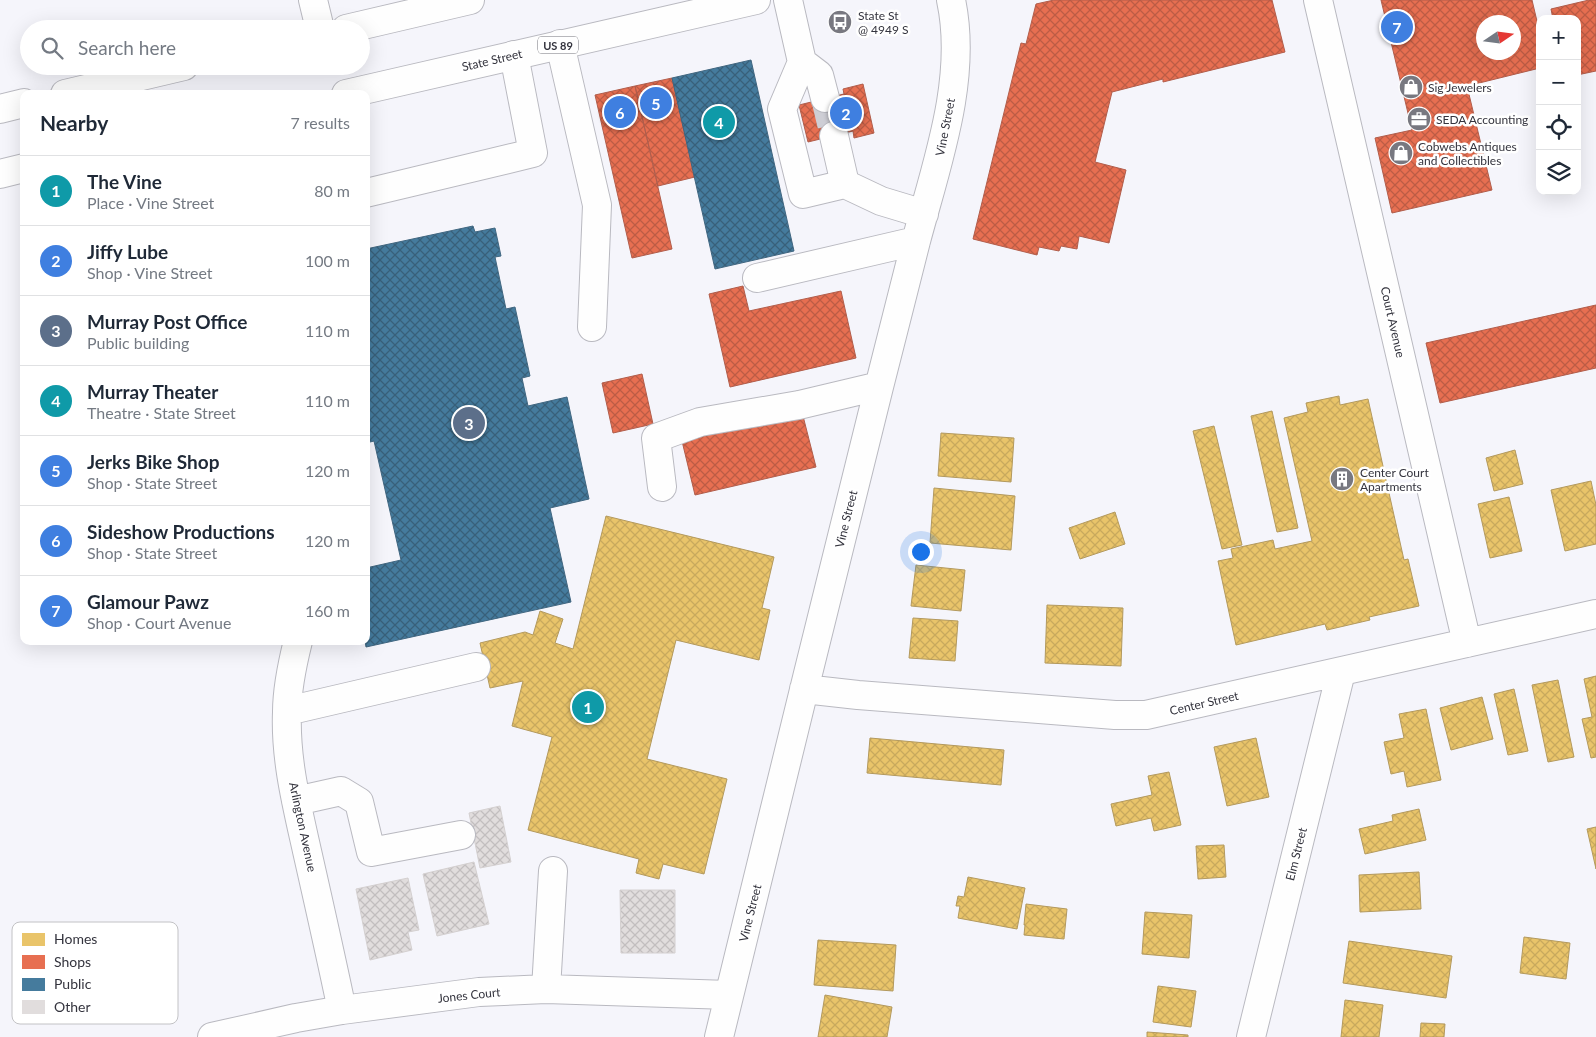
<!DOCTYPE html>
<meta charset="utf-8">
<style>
:root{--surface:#fff;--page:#f6f6f7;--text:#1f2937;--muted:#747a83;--line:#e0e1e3;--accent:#787880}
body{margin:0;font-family:Lato,sans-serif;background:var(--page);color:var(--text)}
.controls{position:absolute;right:15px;top:15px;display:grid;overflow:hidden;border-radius:10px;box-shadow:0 5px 20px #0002}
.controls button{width:45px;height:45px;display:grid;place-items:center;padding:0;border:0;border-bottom:1px solid var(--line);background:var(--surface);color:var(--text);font:25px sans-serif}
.compass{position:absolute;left:1476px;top:15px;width:45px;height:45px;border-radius:50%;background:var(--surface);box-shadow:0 5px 20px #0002;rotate:77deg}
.you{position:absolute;left:920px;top:551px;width:18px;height:18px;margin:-12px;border:4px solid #fff;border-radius:50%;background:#1a73e8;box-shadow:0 0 0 8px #1a73e833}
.badge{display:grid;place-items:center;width:32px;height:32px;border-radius:50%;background:var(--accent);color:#fff;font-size:16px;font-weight:700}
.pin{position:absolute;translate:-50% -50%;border:2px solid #fff;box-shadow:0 1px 5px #0006}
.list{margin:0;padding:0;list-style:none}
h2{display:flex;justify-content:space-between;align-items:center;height:65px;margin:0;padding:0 20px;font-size:21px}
h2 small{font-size:16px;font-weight:400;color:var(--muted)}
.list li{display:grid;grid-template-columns:32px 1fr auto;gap:15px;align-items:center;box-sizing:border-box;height:70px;padding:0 20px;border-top:1px solid var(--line)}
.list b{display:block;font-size:19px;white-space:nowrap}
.list p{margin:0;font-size:16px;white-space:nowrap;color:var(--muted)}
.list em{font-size:16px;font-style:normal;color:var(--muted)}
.icon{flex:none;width:28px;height:28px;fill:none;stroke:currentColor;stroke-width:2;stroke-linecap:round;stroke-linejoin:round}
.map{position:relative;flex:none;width:1596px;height:1037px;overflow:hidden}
.search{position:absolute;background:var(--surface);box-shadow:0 5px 20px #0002;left:20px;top:20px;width:350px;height:55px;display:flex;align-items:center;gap:12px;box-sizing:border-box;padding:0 18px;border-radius:28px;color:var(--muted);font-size:19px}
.panel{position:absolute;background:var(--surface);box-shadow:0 5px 20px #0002;left:20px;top:90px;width:350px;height:555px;border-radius:10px}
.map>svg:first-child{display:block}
.homes{fill:url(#homes-cross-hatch);stroke:#b3995d}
.shops{fill:url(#shops-cross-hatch);stroke:#b15d4b;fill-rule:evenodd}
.public{fill:url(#public-cross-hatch);stroke:#406680}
.building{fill:url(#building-cross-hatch);stroke:#d4d0d0}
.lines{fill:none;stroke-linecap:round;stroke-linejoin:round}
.minor-tunnel{stroke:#ceced5;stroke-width:28;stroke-dasharray:28 14;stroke-linecap:butt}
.minor-casing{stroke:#b9b9c0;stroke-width:30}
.major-casing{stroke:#b9b9c0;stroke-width:30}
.minor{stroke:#fefefe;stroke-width:28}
.major{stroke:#fefefe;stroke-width:28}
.labels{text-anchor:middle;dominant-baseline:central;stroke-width:5;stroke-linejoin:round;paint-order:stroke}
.shield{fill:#fff;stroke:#717178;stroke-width:1}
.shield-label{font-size:11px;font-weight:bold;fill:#34343e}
.poi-label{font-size:12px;fill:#34343e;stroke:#fff;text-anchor:start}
.street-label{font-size:12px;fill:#34343e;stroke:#fff}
.key{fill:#fff;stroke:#c2c2c5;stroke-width:1}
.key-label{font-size:14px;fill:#34343e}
</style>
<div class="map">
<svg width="1596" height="1037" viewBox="0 0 1596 1037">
<defs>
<pattern id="homes-cross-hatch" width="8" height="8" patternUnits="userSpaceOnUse" patternTransform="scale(1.25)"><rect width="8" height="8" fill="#e9c46a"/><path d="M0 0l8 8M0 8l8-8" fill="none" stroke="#c8a95d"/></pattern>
<pattern id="shops-cross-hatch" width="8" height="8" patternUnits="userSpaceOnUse" patternTransform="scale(1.25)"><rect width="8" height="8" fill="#e76f51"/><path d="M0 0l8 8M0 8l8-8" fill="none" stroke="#bc5c45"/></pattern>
<pattern id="public-cross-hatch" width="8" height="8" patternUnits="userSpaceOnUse" patternTransform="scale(1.25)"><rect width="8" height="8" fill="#457b9d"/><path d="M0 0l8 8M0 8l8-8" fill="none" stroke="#38607a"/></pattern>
<pattern id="building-cross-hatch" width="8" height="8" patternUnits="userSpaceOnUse" patternTransform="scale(1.25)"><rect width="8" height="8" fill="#e1dddd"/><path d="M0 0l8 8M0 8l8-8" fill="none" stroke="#c2bebf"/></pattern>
</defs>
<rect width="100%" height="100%" fill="#f5f5fb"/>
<path class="homes" d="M1339,396L1340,405L1368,399L1404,560L1408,559L1419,606L1369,617L1370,620L1327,630L1325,624L1236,645L1218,561L1233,558L1231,549L1273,540L1275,549L1312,541L1284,418L1308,412L1306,403Z
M1272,411L1298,528L1277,532L1251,416Z
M1214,426L1242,545L1222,549L1193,431Z
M941,433L1014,438L1011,482L938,476Z
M1515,450L1523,484L1494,491L1486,458Z
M1591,481L1596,505V544L1565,551L1551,490Z
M934,488L1015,496L1011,550L930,543Z
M1509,497L1522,551L1490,558L1478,504Z
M1115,512L1125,544L1080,559L1069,528Z
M606,516L774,557L762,608L770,610L759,660L676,640L647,759L727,779L704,874L663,864L659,879L636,873L639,859L528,830L552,737L512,726L523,681L490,688L480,643L525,632L533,635L540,611L563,619L555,643L573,649Z
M916,565L965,570L961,611L911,606Z
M1047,605L1123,608L1121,666L1045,663Z
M913,618L958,621L955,661L909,658Z
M1596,676V757L1591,758L1582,719L1592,717L1584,679Z
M1558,680L1574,757L1548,762L1532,685Z
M1514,689L1528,751L1508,755L1494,694Z
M1482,697L1493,739L1451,750L1440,708Z
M1426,709L1441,780L1407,787L1404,771L1391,774L1384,742L1404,738L1399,714Z
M870,738L1004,750L1001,785L867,773Z
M1256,738L1269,797L1227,806L1214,747Z
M1169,772L1181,825L1154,831L1151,818L1116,826L1111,804L1152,795L1148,776Z
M1419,809L1426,840L1365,854L1359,829L1393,821L1392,815Z
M1596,827V869L1587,829Z
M1224,845L1226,877L1198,879L1196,846Z
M1419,872L1421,909L1360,912L1359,875Z
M968,877L1025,888L1017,929L958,918L960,906H956L958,896L964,897Z
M1026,904L1067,909L1064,939L1024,935L1025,925H1024Z
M1145,912L1192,915L1189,958L1142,954Z
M1524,937L1570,943L1566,979L1520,973Z
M818,940L896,945L893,991L814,985Z
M1349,941L1452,956L1446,998L1343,983Z
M1158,986L1196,991L1191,1027L1153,1022Z
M825,995L892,1007L887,1037H818Z
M1345,1000L1383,1005L1379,1037H1341Z
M1421,1023L1445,1024L1444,1037H1420Z
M1147,1032L1188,1035V1037H1147Z"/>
<path class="shops" d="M1054,0H1272L1285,52L1163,82V79L1112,92L1095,162L1126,170L1109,243L1079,236L1077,249L1061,246L1059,251L1039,247L1037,255L973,239L1021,43L1026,44L1036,4Z
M1381,0H1532L1540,34V68L1467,86L1492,190L1392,213L1375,138L1412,130ZM1484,22H1514V52H1484Z
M1589,0H1596V71L1577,75V19H1553L1551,9Z
M672,78L695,177L658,186L635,86Z
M863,84L874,133L854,138L853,131L808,142L799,105L844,94L843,89Z
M635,86L672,249L632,258L595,95Z
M743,286L749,311L841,291L856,358L730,387L709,294Z
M1596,305V368L1440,403L1426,343Z
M642,374L653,424L613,433L602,383Z
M802,412L816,467L695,495L682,441Z"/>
<path class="public" d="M751,60L794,251L715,269L672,78Z
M473,226L475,232L495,228L501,256L495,257L506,309L515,307L530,376L522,378L528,406L567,397L589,499L550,508L571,602L366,647L365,641H366V568L401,560L374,441L366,443V249Z"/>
<path class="building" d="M500,806L511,862L480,868L469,813Z
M474,862L489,924L437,936L423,874Z
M408,878L419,930L408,932L412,950L370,960L356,889Z
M620,890H675V953H621Z"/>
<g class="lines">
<path class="minor-tunnel" d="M825,98L834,136"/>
<g class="minor-casing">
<path id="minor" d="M313,0L320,29
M788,0L802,62L782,109L803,194L845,184L881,201L924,214
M1318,0L1467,643
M560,44L597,205L592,327
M802,62L819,75L825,98
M834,136L845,184
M366,193L533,153L514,55
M757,278L916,241
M662,487L656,438L700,422L799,405L879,386
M298,641C292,665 287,688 287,712C285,759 297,806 307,851C319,904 331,957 342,1010
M804,689L858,695L1115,715H1146L1596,614
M287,711L476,667
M296,801L341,791L359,802L371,852L461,835
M546,989L553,871
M212,1037L296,1018L342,1010L479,992L546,989L729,995
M719,1037C773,821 824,603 879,387C891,338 904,290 916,241C936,166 968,79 951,0
M1251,1037L1341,672"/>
</g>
<g class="major-casing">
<path id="major" d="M346,29L470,0
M65,94L184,66
M346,94L756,0
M0,109L24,103
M0,174L24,168"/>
</g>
<use href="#minor" class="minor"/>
<use href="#major" class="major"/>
</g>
<defs>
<g id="bus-disc" transform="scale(1.25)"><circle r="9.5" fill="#787880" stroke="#fff"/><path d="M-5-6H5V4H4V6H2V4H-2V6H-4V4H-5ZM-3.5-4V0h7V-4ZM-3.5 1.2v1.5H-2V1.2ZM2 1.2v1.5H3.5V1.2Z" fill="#fff"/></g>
<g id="shop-disc" transform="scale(1.25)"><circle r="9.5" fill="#787880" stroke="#fff"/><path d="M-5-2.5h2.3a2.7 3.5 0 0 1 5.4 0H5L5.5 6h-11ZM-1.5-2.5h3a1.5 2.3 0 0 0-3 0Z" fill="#fff"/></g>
<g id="office-disc" transform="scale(1.25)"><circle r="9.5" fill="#787880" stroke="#fff"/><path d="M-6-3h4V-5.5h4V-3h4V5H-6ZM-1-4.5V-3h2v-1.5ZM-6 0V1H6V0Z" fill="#fff"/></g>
<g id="building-disc" transform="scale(1.25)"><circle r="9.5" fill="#787880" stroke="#fff"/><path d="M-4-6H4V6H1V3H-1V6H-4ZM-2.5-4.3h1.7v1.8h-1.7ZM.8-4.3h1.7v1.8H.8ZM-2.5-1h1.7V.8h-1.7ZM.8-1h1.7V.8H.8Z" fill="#fff"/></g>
</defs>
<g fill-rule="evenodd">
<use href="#bus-disc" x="840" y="22"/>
<use href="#shop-disc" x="1411" y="87"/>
<use href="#office-disc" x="1419" y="119"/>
<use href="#shop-disc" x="1401" y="153"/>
<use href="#building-disc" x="1342" y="479"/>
</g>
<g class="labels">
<rect class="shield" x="538" y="36.5" width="40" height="17" rx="4"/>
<g class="shield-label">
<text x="558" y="45">US 89</text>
</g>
<g class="poi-label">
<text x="858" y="15">State St<tspan x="858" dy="14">@ 4949 S</tspan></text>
<text x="1428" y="87">Sig Jewelers</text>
<text x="1436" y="119">SEDA Accounting</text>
<text x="1418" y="146">Cobwebs Antiques<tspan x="1418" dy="14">and Collectibles</tspan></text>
<text x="1360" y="472">Center Court<tspan x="1360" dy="14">Apartments</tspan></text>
</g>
<g class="street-label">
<text transform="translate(492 60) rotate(-13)">State Street</text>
<text transform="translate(945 127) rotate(-79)">Vine Street</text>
<text transform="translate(1393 322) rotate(77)">Court Avenue</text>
<text transform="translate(846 519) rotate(-76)">Vine Street</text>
<text transform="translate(1204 703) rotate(-13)">Center Street</text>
<text transform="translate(303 827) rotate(78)">Arlington Avenue</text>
<text transform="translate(1296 854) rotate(-76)">Elm Street</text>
<text transform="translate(750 913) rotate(-76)">Vine Street</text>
<text transform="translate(469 995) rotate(-6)">Jones Court</text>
</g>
</g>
<rect x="12" y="922" width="166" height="102" rx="8" class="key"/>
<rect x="22" y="933" width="23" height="13" fill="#e9c46a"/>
<rect x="22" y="955" width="23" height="14" fill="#e76f51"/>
<rect x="22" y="978" width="23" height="13" fill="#457b9d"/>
<rect x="22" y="1000" width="23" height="14" fill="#e1dddd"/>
<g class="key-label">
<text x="54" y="944">Homes</text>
<text x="54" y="967">Shops</text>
<text x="54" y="989">Public</text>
<text x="54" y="1012">Other</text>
</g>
</svg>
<div class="controls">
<button>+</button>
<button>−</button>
<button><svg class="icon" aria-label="locate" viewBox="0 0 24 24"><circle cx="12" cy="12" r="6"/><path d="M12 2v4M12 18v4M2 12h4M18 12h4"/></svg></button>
<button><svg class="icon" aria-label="layers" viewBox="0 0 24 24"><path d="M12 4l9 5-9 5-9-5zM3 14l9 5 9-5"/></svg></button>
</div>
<svg class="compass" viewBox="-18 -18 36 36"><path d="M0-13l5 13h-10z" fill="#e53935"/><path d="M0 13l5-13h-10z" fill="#747a83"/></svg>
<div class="you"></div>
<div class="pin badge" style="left:588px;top:707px;background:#0f9aa8">1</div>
<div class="pin badge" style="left:846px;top:113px;background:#3f7fe0">2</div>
<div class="pin badge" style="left:469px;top:423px;background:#5c6f8a">3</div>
<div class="pin badge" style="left:719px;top:122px;background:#0f9aa8">4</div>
<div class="pin badge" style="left:656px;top:103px;background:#3f7fe0">5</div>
<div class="pin badge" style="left:620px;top:112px;background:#3f7fe0">6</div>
<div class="pin badge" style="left:1397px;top:27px;background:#3f7fe0">7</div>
<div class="search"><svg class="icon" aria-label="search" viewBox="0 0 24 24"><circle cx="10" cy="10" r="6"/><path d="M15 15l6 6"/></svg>Search here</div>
<section class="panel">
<h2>Nearby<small>7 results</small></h2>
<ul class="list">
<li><span class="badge" style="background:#0f9aa8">1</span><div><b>The Vine</b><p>Place · Vine Street</p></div><em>80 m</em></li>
<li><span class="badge" style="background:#3f7fe0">2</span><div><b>Jiffy Lube</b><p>Shop · Vine Street</p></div><em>100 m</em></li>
<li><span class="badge" style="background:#5c6f8a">3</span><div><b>Murray Post Office</b><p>Public building</p></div><em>110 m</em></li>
<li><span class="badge" style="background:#0f9aa8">4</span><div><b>Murray Theater</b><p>Theatre · State Street</p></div><em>110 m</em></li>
<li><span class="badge" style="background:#3f7fe0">5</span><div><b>Jerks Bike Shop</b><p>Shop · State Street</p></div><em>120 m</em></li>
<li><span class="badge" style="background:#3f7fe0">6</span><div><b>Sideshow Productions</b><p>Shop · State Street</p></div><em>120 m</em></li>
<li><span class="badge" style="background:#3f7fe0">7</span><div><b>Glamour Pawz</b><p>Shop · Court Avenue</p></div><em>160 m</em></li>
</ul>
</section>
</div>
